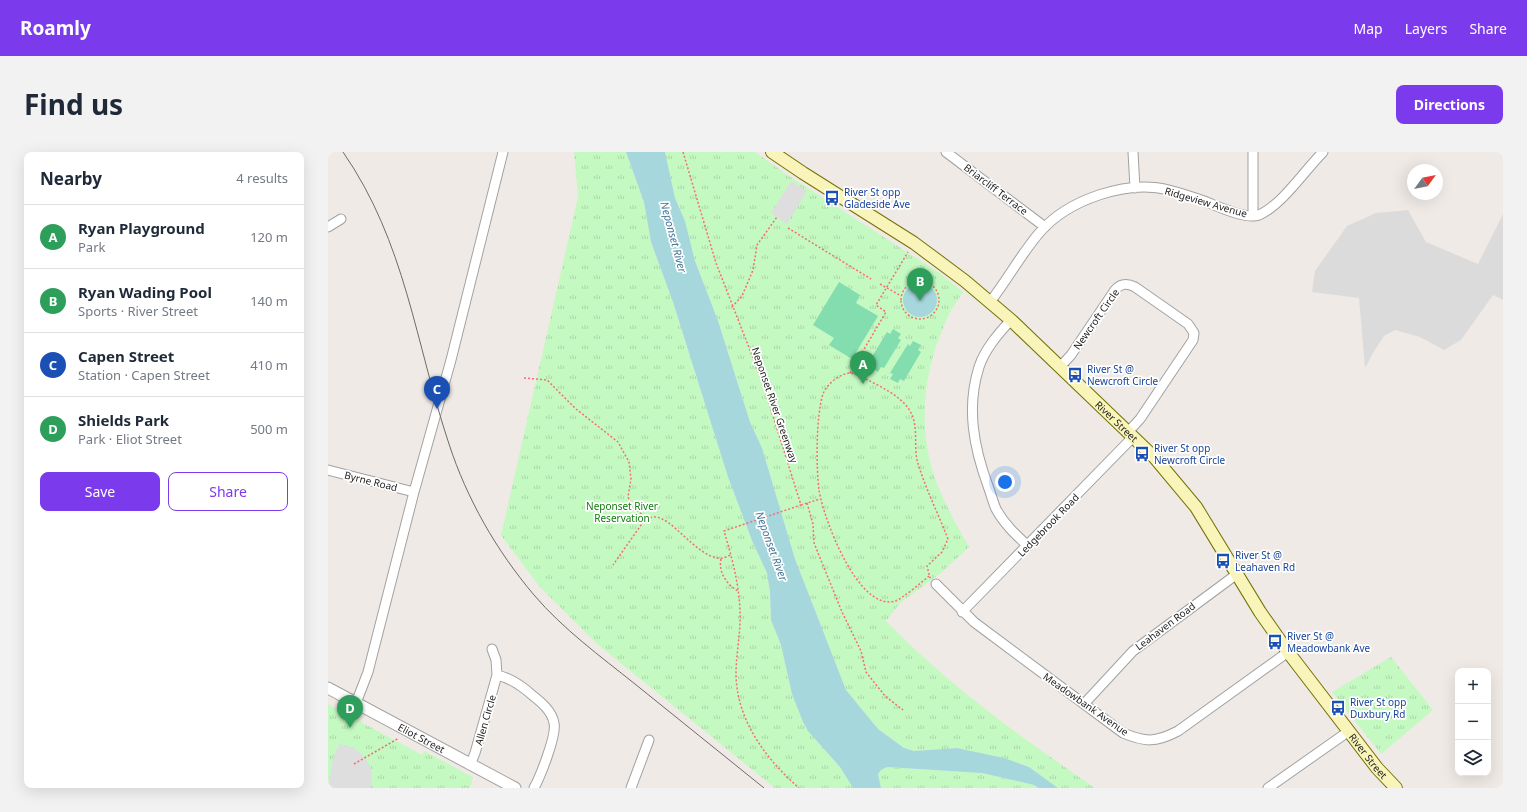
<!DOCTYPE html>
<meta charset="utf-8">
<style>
:root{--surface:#fff;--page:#f2f2f3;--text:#1f2937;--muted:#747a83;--line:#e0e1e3;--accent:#7c3aed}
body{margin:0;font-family:"Noto Sans",sans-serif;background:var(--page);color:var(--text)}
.controls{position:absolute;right:12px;bottom:12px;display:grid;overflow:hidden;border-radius:8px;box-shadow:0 4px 16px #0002}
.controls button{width:36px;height:36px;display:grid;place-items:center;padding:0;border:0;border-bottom:1px solid var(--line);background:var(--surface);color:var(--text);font:20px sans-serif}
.compass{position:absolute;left:1079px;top:12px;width:36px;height:36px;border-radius:50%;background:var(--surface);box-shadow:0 4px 16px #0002;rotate:57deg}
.you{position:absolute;left:677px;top:330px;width:14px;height:14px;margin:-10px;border:3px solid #fff;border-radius:50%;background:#1a73e8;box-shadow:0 0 0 6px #1a73e833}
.badge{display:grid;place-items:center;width:26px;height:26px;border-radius:50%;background:var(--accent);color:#fff;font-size:13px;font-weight:700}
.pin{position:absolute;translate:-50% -33px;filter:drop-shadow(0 1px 2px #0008)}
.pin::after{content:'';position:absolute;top:21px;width:14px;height:12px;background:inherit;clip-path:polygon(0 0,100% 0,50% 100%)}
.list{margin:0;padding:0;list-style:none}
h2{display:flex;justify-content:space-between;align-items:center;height:52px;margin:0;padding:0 16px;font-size:17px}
h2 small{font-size:13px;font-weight:400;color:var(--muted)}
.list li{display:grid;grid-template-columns:26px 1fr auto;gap:12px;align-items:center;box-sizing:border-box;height:64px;padding:0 16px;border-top:1px solid var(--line)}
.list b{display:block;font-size:15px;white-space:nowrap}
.list p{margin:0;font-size:13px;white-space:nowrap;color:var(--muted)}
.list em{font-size:13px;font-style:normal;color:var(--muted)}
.actions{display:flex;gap:8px;padding:12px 16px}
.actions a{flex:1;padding:9px 0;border:1px solid var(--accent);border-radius:8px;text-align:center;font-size:14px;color:var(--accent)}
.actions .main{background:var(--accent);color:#fff}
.icon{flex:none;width:22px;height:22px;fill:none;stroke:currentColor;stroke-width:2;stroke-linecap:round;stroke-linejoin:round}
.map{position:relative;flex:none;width:1175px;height:636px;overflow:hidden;border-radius:8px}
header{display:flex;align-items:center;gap:24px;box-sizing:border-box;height:56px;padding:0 20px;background:var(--accent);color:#fff}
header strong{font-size:19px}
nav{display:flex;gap:22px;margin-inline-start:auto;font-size:14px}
.intro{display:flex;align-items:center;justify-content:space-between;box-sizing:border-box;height:96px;padding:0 24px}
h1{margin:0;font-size:28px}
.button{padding:10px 18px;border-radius:8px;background:var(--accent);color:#fff;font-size:14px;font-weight:700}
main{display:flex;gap:24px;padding:0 24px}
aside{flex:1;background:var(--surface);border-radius:8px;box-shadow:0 4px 16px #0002}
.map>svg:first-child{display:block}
.residential{fill:#dcdbdc}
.park{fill:url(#park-tufts)}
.pitch{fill:#84ddaf}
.parking{fill:#dedede}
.water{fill:#a6d7dc}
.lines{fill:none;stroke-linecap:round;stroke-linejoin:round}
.minor-casing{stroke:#a2a2a2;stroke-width:11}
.tertiary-casing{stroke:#a2a2a2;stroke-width:13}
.secondary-casing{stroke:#757206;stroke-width:14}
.path{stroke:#f86d71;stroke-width:1.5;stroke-dasharray:2 2;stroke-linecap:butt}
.minor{stroke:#fff;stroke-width:9}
.tertiary{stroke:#fff;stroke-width:11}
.secondary{stroke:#f9f4b9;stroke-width:12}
.tram{stroke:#6c6c6c;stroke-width:1}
.labels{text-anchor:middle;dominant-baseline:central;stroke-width:3.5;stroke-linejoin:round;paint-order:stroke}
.street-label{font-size:10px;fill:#1e1e1e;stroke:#fff}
.transit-label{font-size:10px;fill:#164399;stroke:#fff;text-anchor:start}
.park-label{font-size:10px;fill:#127c0d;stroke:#fff}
.water-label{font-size:11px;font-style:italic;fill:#437796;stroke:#fff}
</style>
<header>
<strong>Roamly</strong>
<nav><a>Map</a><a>Layers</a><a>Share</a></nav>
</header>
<div class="intro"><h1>Find us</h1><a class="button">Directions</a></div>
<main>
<aside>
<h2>Nearby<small>4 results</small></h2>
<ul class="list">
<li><span class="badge" style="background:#2e9e5b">A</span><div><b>Ryan Playground</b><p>Park</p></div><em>120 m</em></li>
<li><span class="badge" style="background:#2e9e5b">B</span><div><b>Ryan Wading Pool</b><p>Sports · River Street</p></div><em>140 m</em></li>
<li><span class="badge" style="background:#1a4fb4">C</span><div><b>Capen Street</b><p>Station · Capen Street</p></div><em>410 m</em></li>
<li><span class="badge" style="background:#2e9e5b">D</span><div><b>Shields Park</b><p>Park · Eliot Street</p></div><em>500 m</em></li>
</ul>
<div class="actions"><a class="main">Save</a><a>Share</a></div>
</aside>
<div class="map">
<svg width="1175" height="636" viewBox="0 0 1175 636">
<defs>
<pattern id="park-tufts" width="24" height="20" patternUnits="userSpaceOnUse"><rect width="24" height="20" fill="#c5f9c2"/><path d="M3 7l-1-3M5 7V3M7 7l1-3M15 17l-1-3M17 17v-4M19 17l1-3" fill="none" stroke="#a9d5a6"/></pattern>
</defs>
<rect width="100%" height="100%" fill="#efeae5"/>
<path class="residential" d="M1080,58L1098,90L1150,112L1175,62V148L1165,143L1133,188L1116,198L1092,185L1067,178L1056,184L1046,199L1037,216L1031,146L984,140L987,119L1019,74L1048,61Z"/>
<path class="park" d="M246,0H298L316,50L323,90L345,150L400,325L425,391L439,421L442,440L443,468L453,493L464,542L475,570L480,579L512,615L525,636H447L269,492L211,434L173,383L250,45Z
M337,0H427L458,22L610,120L635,140C629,149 622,159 618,169C595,219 589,277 608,329C617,352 629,374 641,395L614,420L572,451L558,469C620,533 694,586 767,636H730L701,615L694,612L630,596L586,599L576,596L550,577L518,538L467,407L434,296L422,270L390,169L367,109L357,69L347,46Z
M1063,505L1105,558L1053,602L1004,540Z
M0,552L94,603L96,599L145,625L142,636H0Z
M559,615L654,621L706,633L710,636H553L550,622L553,618Z"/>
<path class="pitch" d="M511,130L532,143L528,151L550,164L524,207L501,193L506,186L485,173Z
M565,177L573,182L570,186L573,188L556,216L553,215L550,220L542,215L545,210L542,208L559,180L562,182Z
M585,189L593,193L590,198L593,200L576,229L572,227L570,231L562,227L565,222L562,221L580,192L582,194Z"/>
<path class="parking" d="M463,29L479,39L459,72L443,61Z
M11,592L27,596L38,607L44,620L43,636H0L5,606Z"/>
<path class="water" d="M298,0H337L347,46L357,69L367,109L390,169L422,270L434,296L467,407L518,538L550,577L576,596L586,599L629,596L676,606L701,615L730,636H710L706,633L654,621L559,615L553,618L550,622L553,636H525L512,615L480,579L475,570L464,542L453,493L443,468L442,440L439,421L425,391L400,325L345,150L323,90L316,50Z
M575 148a17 17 0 1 1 34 0a17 17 0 1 1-34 0Z"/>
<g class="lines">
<g class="minor-casing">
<path id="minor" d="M618,0L717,75
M805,0L807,36
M925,64V0
M0,75L13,67
M662,150C680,127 693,102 712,80C740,48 799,27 841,38C853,41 865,45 876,49C889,54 918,68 931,63C954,53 977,18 995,0
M683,168C670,182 657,197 651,215C638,256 646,296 660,334C663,342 665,350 668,357C676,372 688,383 700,394
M732,215L743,203L787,138C793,131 799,131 807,135L860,172L866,181L865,188L812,267L800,280
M0,318L86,340
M608,432L646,470L795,581C817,590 827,591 850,579L960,500
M634,460L805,285
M169,523C182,526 194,534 204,543C213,550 224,559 226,571C229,583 212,625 206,636
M28,551L40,520L86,340L123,208L175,0
M756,552L805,499L909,422
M142,613L147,601L169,523L168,508L164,497
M303,636L321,588
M940,636L1021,579"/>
</g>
<g class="tertiary-casing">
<g id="tertiary">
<path id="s1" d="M0,536L187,636"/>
</g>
</g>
<g class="secondary-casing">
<g id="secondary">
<path id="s2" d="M444,0L475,21L586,91L637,129L683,168L827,306L868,355L932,460L960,500L1049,616L1068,636"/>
</g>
</g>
<path class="path" d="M355,0L388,111L434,229L473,353L396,379C404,406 411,431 412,459C413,480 408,501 408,523C409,569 438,607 471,636
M460,76L543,127
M573 148a19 19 0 1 1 38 0a19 19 0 1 1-38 0Z
M552,132L573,144
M404,155L414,144L425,118L429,93L449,65
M522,221L558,160L548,153L580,100
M196,226L219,228L248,257L290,290L301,310L303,327L300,345L305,355L318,366L285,413
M479,351L485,372L486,391L514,460L533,499L538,520L557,544L575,558
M473,353L492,347
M318,366C321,366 324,365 327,365C344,365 369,405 391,406C395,407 399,404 403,403
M393,407C390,420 399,433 410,439
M601,424C595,429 573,448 567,449C530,460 495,365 491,338C488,314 488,264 495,242C499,232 512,221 523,221C529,222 535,226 540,228C555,236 577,246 584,263C590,277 586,294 589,308C597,336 610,361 620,387L614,400L599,414L602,426
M26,612L71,586"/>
<use href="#minor" class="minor"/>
<use href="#tertiary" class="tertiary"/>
<use href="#secondary" class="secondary"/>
<path class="tram" d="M15,0C78,91 87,190 121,292C139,347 168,398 206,443C235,477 272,504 307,532C350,567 393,601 436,636"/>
</g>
<defs>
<g id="bus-bare" transform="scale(1.2)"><path d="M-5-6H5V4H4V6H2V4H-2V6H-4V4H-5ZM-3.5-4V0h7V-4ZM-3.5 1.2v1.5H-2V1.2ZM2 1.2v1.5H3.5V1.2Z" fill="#1a4fb4" stroke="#fff" stroke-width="2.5" paint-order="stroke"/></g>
</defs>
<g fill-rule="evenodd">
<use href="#bus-bare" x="504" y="46"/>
<use href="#bus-bare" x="747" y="223"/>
<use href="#bus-bare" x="814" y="302"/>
<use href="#bus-bare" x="895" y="409"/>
<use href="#bus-bare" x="947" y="490"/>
<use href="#bus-bare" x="1010" y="556"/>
</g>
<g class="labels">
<g class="street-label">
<text transform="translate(668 37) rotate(37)">Briarcliff Terrace</text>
<text transform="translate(878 50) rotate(16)">Ridgeview Avenue</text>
<text transform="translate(768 167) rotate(-55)">Newcroft Circle</text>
<text transform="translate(447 253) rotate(71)">Neponset River Greenway</text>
<text stroke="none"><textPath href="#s2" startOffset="439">River Street</textPath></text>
<text transform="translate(43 329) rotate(14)">Byrne Road</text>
<text transform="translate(720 373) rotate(-46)">Ledgebrook Road</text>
<text transform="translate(837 474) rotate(-37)">Leahaven Road</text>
<text transform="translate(758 552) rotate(35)">Meadowbank Avenue</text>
<text transform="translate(157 568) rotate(-74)">Allen Circle</text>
<text stroke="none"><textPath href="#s1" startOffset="106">Eliot Street</textPath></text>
<text stroke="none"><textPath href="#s2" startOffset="859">River Street</textPath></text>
</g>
<g class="transit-label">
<text x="516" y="40">River St opp<tspan x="516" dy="12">Gladeside Ave</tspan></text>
<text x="759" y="217">River St @<tspan x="759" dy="12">Newcroft Circle</tspan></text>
<text x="826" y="296">River St opp<tspan x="826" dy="12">Newcroft Circle</tspan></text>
<text x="907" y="403">River St @<tspan x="907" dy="12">Leahaven Rd</tspan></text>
<text x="959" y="484">River St @<tspan x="959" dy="12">Meadowbank Ave</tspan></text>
<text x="1022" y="550">River St opp<tspan x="1022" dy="12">Duxbury Rd</tspan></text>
</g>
<g class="park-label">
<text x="294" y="354">Neponset River<tspan x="294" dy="12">Reservation</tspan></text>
</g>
<g class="water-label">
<text transform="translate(346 85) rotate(75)">Neponset River</text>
<text transform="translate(444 394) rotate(70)">Neponset River</text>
</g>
</g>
</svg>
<div class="controls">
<button>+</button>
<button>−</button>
<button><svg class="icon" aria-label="layers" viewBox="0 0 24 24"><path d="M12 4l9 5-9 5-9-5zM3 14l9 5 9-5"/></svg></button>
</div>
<svg class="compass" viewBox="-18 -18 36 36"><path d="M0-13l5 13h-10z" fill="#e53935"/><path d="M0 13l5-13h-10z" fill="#747a83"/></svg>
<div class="you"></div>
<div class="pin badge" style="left:535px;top:232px;background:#2e9e5b">A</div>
<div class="pin badge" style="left:592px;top:149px;background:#2e9e5b">B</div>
<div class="pin badge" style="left:109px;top:257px;background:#1a4fb4">C</div>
<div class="pin badge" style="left:22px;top:576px;background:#2e9e5b">D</div>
</div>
</main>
